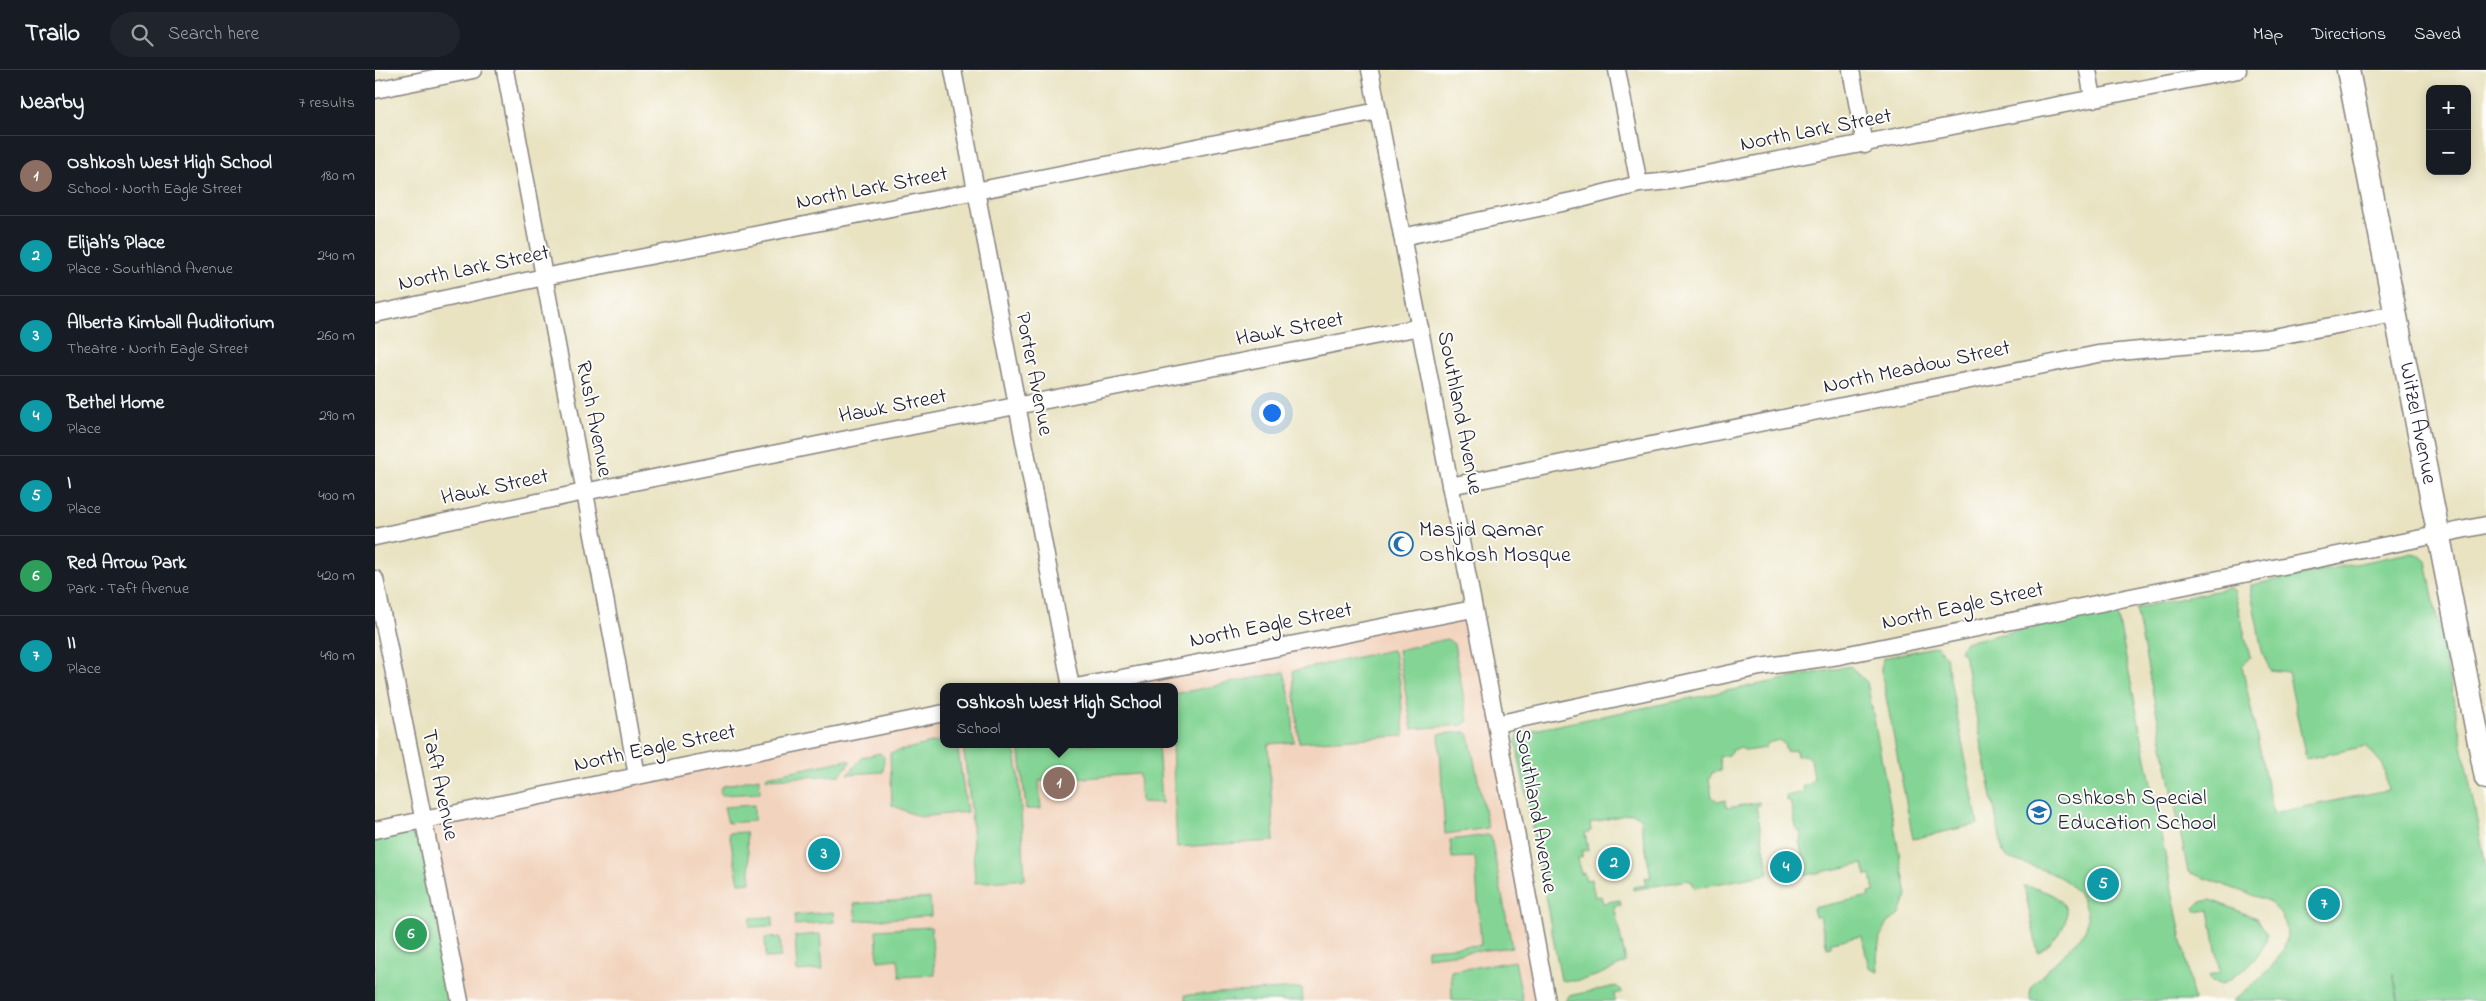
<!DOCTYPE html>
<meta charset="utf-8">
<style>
:root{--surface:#171b24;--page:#20242c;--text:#f1f3f6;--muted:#9ea1a6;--line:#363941;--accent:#db2777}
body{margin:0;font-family:"Indie Flower",sans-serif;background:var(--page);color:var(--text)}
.controls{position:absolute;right:15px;top:15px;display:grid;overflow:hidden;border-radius:10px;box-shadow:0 2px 12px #0003}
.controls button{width:45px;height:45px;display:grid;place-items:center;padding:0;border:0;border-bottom:1px solid var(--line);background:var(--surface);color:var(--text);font:25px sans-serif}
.you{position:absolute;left:896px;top:342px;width:18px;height:18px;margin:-12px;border:4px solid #fff;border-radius:50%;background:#1a73e8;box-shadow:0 0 0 8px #1a73e833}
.badge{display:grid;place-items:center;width:32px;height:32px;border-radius:50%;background:var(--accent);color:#fff;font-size:16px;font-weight:700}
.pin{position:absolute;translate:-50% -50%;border:2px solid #fff;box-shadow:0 1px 5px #0006}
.popup{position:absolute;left:565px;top:613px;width:238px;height:65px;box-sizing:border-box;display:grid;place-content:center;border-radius:10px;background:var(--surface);filter:drop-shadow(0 1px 4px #0005);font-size:16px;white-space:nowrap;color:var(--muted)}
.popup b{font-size:19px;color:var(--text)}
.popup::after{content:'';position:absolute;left:50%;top:100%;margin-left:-10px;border:10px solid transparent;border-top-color:var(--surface)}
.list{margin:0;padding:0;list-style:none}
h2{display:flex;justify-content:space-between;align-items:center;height:65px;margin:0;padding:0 20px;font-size:21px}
h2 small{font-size:16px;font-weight:400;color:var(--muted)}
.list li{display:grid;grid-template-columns:32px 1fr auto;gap:15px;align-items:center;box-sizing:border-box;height:80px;padding:0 20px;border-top:1px solid var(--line)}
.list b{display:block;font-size:19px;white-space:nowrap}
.list p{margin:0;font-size:16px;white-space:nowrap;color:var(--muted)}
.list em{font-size:16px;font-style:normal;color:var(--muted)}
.icon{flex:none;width:28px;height:28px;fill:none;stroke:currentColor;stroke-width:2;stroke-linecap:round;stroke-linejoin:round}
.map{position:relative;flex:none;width:2111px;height:931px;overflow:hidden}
header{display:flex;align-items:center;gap:30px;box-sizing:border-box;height:70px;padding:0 25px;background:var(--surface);border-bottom:1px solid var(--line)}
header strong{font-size:24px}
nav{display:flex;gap:28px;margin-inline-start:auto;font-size:18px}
.search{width:350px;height:45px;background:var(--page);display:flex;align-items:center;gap:12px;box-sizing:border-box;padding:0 18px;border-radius:28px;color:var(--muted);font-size:19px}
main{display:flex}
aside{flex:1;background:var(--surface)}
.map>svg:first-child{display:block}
.built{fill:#f2d4be}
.green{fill:#84d595;stroke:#537c68}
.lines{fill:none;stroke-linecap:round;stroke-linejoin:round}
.minor-casing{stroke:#86827e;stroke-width:19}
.secondary-casing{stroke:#86827e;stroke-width:25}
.minor{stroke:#fff;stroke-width:16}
.secondary{stroke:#fff;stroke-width:22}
.labels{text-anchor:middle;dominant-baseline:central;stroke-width:4;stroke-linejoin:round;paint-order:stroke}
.street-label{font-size:22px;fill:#22223b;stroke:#fdfcf7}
.poi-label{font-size:22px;fill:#22223b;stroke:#fdfcf7;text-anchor:start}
</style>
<header>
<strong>Trailo</strong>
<div class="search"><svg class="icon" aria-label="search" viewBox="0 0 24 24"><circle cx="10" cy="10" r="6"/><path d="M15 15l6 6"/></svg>Search here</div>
<nav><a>Map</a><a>Directions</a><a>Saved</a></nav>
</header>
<main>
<aside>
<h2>Nearby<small>7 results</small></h2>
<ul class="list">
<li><span class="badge" style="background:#8d6e63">1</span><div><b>Oshkosh West High School</b><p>School · North Eagle Street</p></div><em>180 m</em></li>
<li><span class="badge" style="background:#0f9aa8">2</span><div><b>Elijah’s Place</b><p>Place · Southland Avenue</p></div><em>240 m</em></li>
<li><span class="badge" style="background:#0f9aa8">3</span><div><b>Alberta Kimball Auditorium</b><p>Theatre · North Eagle Street</p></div><em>260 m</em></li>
<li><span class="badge" style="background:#0f9aa8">4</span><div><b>Bethel Home</b><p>Place</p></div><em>290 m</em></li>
<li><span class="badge" style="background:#0f9aa8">5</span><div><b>I</b><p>Place</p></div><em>400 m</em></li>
<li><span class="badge" style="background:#2e9e5b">6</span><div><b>Red Arrow Park</b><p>Park · Taft Avenue</p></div><em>420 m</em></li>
<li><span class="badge" style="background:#0f9aa8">7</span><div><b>II</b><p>Place</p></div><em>490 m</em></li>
</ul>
</aside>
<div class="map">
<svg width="2111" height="931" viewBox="0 0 2111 931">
<rect width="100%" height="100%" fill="#fdfcf7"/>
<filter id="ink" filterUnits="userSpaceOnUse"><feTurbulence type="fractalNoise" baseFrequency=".02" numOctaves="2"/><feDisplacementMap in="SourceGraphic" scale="10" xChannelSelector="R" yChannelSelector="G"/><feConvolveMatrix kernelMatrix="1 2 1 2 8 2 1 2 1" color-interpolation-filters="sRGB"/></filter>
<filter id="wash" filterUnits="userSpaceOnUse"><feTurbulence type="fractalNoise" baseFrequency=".0096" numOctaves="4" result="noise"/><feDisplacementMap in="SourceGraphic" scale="20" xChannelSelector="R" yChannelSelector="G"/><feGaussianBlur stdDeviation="1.12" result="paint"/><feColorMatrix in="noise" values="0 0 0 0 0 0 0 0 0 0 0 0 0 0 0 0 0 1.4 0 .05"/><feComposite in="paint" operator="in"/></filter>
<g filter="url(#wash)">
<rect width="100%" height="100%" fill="#e9e3c2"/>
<path class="built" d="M1098,539L1173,931H85L49,750L569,646V674H799V617H713Z"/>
<path class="green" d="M2034,483L2043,484L2051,491L2111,797V931H2024L2018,903L2023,931H1858C1888,906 1940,870 1893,831L1813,802L1761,538L1855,518L1859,520L1875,587L1867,596L1898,743L2013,720L2008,695L1991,676L1931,689L1913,602L1895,600L1887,581L1876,522V515Z
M1738,540L1743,547L1819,931H1656L1655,924L1657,916C1673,898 1693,882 1708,863C1713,856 1713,849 1711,841C1703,805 1663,799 1633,788L1628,783L1589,584L1585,581L1590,572Z
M1072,569L1079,574L1093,651L1087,655L1037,659L1023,580Z
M1563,576L1571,588L1603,754L1538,769L1506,600L1508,588Z
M1016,580L1019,582L1025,613L1029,666L924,672L918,601Z
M1475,596L1492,612L1532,825L1525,845L1513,852L1505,868L1502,887L1503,902L1494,898L1487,866L1456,872V877L1452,878L1445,846L1440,847L1438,838L1495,826L1494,823L1499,822L1496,805L1491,806L1488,794L1431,805L1424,771L1427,770L1425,761H1422L1415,731H1412L1411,726L1429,722L1428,716L1435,714L1439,708L1436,689L1429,685L1422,686L1421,680L1411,681L1409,674L1404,670L1393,673L1390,678L1371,681L1366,678L1357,680L1353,685L1344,687L1346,701L1338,702L1334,709L1337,727L1344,732L1350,730L1352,738L1384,732L1385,735L1381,736L1394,804L1320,818L1317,812L1312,810L1258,820V817L1271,815L1269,808L1276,807L1265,748L1258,743L1215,753L1216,761L1210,763L1213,780L1207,781V787L1203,788L1206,804L1209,803L1211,810L1216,809L1220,827L1226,826L1228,833L1245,830L1246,835L1239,836L1251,892C1233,901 1207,915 1186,910L1141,672L1143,665L1149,662Z
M909,602L917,635L919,672L893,674L899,771L802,777L797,674H799V624Z
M1091,662L1094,666L1113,758L1070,764L1064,664Z
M569,670V674H582L592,742L544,747L517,735L515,683Z
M588,674H639L644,709L650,809L600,813L596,739Z
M644,674H783L787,733L766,732L764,704L664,711L666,739H651Z
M505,683L509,687L508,702L473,704L488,687Z
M472,690L476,691L465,705L391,709L392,706Z
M384,708L385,723L346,725L345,720L348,716Z
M379,735V751L353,753L349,737Z
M49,750L85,931H0V760Z
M371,762L376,812L364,813L354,763Z
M1113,765L1116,767L1137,877L1052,887V879L1106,875L1100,787L1077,788L1075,770Z
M1649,816C1702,825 1704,853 1663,883Z
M555,828L556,846L481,851L479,834Z
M1836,830L1881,848L1892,864C1892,884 1863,906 1846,914L1837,912L1834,908L1835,905L1845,902L1834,840L1821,842L1819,838L1825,832Z
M458,842L459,852L420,855V845Z
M398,847V856L375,857V848Z
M556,857L560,905L525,907L523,889L503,891L501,860Z
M445,864L448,899L422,901L420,866Z
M405,867L406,887L391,888L390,868Z
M1140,891L1148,931H1077L1076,901Z
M1241,916L1248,922L1239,924L1240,931H1190L1194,926Z
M927,918L928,931H811L810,925Z"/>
</g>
<g filter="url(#ink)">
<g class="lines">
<g class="minor-casing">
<path id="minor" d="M130,0L242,592L262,706
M578,0L696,617
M995,0L1117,632L1172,931
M1242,0L1264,114
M1476,0L1490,75
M1713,0L1718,29
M0,20L98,0
M1027,167L1206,129L1264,114L1296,111L1863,0
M0,244L169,207L1003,41
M1075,416L1723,284L1893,268L2020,244
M0,467L209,422L497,364L1045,257
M0,509L85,931
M701,617L1098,539
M1121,654L1385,597L1464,586L2111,455
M0,760L569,643"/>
</g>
<g class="secondary-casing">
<g id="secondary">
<path id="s1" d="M1973,0L2111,708"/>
</g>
</g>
<use href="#minor" class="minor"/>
<use href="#secondary" class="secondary"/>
</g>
</g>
<defs>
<g id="mosque-ring" transform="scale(1.25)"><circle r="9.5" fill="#fdfcf7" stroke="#1f6fb2" stroke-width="1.5"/><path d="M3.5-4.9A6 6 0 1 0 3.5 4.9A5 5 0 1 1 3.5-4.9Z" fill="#1f6fb2"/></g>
<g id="school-ring" transform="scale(1.25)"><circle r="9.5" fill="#fdfcf7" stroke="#1f6fb2" stroke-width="1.5"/><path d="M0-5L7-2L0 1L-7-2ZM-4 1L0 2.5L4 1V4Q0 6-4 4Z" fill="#1f6fb2"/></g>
</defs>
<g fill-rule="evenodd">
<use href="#mosque-ring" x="1026" y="474"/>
<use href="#school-ring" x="1664" y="742"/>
</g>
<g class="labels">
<g class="street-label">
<text transform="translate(1441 61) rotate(-11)">North Lark Street</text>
<text transform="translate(497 119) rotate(-11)">North Lark Street</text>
<text transform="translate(99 199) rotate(-12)">North Lark Street</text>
<text transform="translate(915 260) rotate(-11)">Hawk Street</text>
<text transform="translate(1542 298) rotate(-12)">North Meadow Street</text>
<text transform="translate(658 304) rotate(79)">Porter Avenue</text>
<text transform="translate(518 337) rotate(-11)">Hawk Street</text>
<text transform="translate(1084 343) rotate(79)">Southland Avenue</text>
<text transform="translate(218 349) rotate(79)">Rush Avenue</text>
<text stroke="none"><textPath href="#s1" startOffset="360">Witzel Avenue</textPath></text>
<text transform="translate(120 418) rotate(-12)">Hawk Street</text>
<text transform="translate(1588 537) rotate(-12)">North Eagle Street</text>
<text transform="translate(896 556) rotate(-11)">North Eagle Street</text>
<text transform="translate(280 679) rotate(-12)">North Eagle Street</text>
<text transform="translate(64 715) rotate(78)">Taft Avenue</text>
<text transform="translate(1160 741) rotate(80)">Southland Avenue</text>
</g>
<g class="poi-label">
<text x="1044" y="461">Masjid Qamar<tspan x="1044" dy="25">Oshkosh Mosque</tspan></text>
<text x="1682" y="729">Oshkosh Special<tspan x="1682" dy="25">Education School</tspan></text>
</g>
</g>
</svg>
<div class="controls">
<button>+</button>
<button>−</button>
</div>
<div class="you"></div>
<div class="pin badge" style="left:684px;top:713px;background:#8d6e63">1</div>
<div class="popup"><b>Oshkosh West High School</b>School</div>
<div class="pin badge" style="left:1239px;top:793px;background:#0f9aa8">2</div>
<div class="pin badge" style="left:449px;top:784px;background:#0f9aa8">3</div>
<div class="pin badge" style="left:1411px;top:797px;background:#0f9aa8">4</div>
<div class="pin badge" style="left:1728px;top:814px;background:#0f9aa8">5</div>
<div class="pin badge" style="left:36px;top:864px;background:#2e9e5b">6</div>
<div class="pin badge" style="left:1949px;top:834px;background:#0f9aa8">7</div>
</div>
</main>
